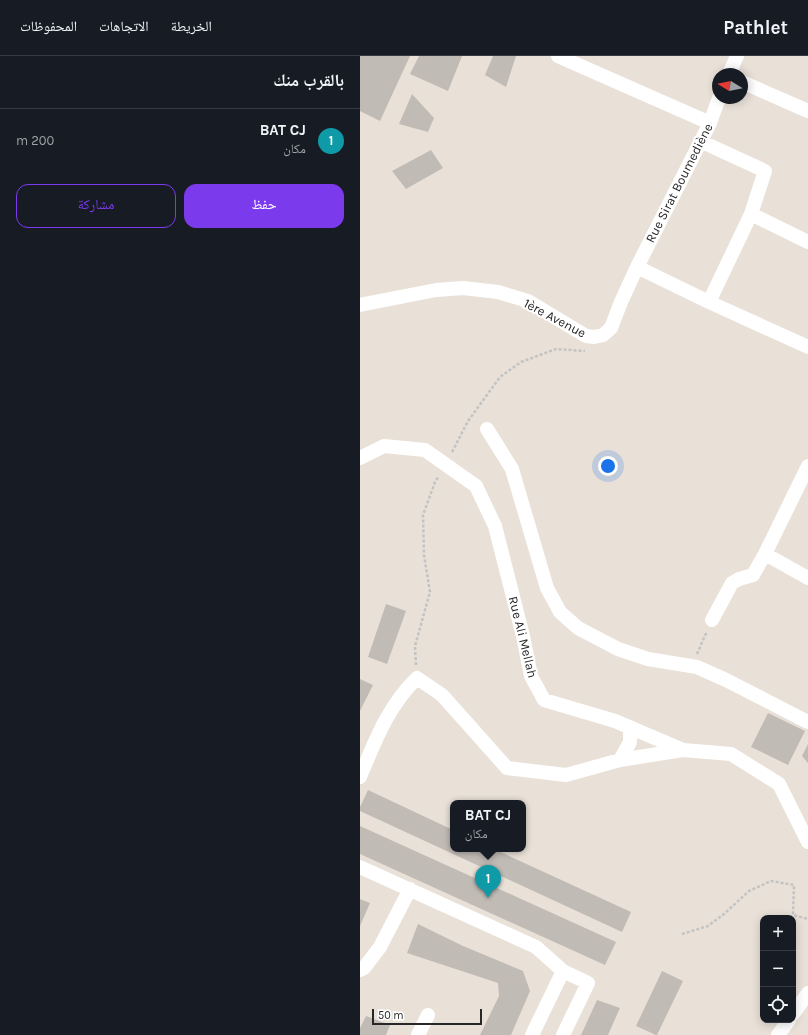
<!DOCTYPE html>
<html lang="ar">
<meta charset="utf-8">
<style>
:root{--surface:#171b24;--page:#20242c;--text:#f1f3f6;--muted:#9ea1a6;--line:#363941;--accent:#7c3aed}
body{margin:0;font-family:Karla,"Noto Naskh Arabic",sans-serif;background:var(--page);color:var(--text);direction:rtl}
.controls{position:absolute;right:12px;bottom:12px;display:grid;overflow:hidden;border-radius:8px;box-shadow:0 2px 10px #0003}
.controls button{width:36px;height:36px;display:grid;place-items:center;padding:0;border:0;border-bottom:1px solid var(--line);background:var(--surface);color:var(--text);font:20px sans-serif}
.compass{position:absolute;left:352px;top:12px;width:36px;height:36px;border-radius:50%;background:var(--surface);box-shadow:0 2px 10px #0003;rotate:280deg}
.scale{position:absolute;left:12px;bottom:10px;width:110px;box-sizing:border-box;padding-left:4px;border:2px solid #272727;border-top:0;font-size:11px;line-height:14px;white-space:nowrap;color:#272727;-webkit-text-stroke:3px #fff;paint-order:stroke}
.you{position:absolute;left:248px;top:410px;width:14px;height:14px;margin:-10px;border:3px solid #fff;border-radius:50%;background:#1a73e8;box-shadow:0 0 0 6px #1a73e833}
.badge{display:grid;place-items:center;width:26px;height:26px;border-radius:50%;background:var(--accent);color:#fff;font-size:13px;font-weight:700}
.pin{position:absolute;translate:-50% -33px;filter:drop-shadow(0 1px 2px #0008)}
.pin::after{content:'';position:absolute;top:21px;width:14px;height:12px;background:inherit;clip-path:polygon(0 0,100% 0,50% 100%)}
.popup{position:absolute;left:90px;top:744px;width:76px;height:52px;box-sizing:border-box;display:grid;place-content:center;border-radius:8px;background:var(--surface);filter:drop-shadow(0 1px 3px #0005);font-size:13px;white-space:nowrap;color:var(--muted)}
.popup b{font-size:15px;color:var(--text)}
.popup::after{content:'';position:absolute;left:50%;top:100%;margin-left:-8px;border:8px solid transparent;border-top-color:var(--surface)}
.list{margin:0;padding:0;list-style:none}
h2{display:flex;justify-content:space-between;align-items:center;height:52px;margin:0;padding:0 16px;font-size:17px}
h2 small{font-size:13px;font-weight:400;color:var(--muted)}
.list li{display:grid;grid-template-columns:26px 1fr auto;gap:12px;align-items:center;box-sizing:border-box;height:64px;padding:0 16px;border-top:1px solid var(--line)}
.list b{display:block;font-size:15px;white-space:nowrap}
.list p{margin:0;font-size:13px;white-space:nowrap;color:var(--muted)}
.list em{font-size:13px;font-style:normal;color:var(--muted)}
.actions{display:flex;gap:8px;padding:12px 16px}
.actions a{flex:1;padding:9px 0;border:1px solid var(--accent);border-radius:12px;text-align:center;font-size:14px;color:var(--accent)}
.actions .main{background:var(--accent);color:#fff}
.icon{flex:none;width:22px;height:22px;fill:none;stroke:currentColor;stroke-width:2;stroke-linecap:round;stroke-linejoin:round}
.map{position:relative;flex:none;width:448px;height:979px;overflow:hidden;direction:ltr}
header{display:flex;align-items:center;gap:24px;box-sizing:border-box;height:56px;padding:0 20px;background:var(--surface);border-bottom:1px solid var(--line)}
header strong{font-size:19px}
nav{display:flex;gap:22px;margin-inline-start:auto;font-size:14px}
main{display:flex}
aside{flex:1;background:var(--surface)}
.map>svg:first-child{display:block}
.building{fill:#c1bbb5}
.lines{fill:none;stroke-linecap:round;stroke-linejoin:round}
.path{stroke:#c3c3c3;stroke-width:2.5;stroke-dasharray:3 2;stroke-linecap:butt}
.street{stroke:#fff;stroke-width:14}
.labels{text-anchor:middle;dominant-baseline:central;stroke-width:4;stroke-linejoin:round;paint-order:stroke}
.street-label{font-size:13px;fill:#272727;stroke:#fff}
</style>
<header>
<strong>Pathlet</strong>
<nav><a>الخريطة</a><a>الاتجاهات</a><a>المحفوظات</a></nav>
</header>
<main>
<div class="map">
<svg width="448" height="979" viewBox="0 0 448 979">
<rect width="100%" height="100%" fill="#e9e1d8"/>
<path class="building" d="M0,0H50L20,65L0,55Z
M59,0H102L88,35L50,18Z
M133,0H156L146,31L125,19Z
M52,38L74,62L68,76L39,68Z
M71,94L83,112L46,133L32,115Z
M26,548L46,555L27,608L8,601Z
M0,623L13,629L0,655Z
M408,657L445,675L428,709L391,691Z
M448,688V707L442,700Z
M8,734L93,774V793H134L271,856L262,876L0,755V751Z
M0,770L256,886L245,909L0,798Z
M0,843L10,847L0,870Z
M58,868L103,890L163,915L170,935L151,979H120L139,940L138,927L47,897Z
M302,915L323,925L297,979H296L276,970Z
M237,944L260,952L248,979H221Z
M6,960L30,969L26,979H0V972Z"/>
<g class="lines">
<path class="path" d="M92,396L108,365L140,321L161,306L196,293L225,295
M337,598L347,575
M56,609L55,590L70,536L64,499L63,459L75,426L79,420
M322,878L348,870L364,858L389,835L411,825L434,829L433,859L448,863"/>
<path class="street" d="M198,0L350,67
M369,18L377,0
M382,26L448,55
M340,85L405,115L391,158L349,246
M391,158L448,186
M277,211L349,246L448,291
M0,249L76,234L103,232L138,236L168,245L226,280L234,281L243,279L251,272L261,246L277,211L350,67L359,42
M127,373L152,413L187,532L200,556L218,572L258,593L288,603L337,611L366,624L448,666
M0,402L24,390L65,394L116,430L135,470L163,580L171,620L184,644L255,665L323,694L371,698L419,728L448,786
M448,410L405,498L448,522
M352,564L372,527L379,523L393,519L405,498
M260,704L270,686V672L262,668
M0,721C15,685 28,650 57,622L82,639L147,712L206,719L260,704L323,694
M0,811L176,891L203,915L172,979
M0,914L4,912L20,891L50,833
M203,915L228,927L203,979
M433,958L448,937
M58,979L68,959
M418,979L429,964"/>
</g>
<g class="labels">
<g class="street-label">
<text transform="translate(319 127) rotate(-63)">Rue Sirat Boumediène</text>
<text transform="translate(195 262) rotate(28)">1ère Avenue</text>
<text transform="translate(163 581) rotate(76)">Rue Ali Mellah</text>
</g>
</g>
</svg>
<div class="controls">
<button>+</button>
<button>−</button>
<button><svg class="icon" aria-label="locate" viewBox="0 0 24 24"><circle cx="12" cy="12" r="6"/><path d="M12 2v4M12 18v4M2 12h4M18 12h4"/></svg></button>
</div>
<svg class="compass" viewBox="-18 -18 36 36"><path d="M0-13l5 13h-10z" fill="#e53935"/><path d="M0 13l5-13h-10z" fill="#9ea1a6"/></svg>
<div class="scale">50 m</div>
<div class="you"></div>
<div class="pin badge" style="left:128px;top:842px;background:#0f9aa8">1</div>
<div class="popup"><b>BAT CJ</b>مكان</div>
</div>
<aside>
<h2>بالقرب منك<small></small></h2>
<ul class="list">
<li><span class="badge" style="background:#0f9aa8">1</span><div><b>BAT CJ</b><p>مكان</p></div><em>200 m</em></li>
</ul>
<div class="actions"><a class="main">حفظ</a><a>مشاركة</a></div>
</aside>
</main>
